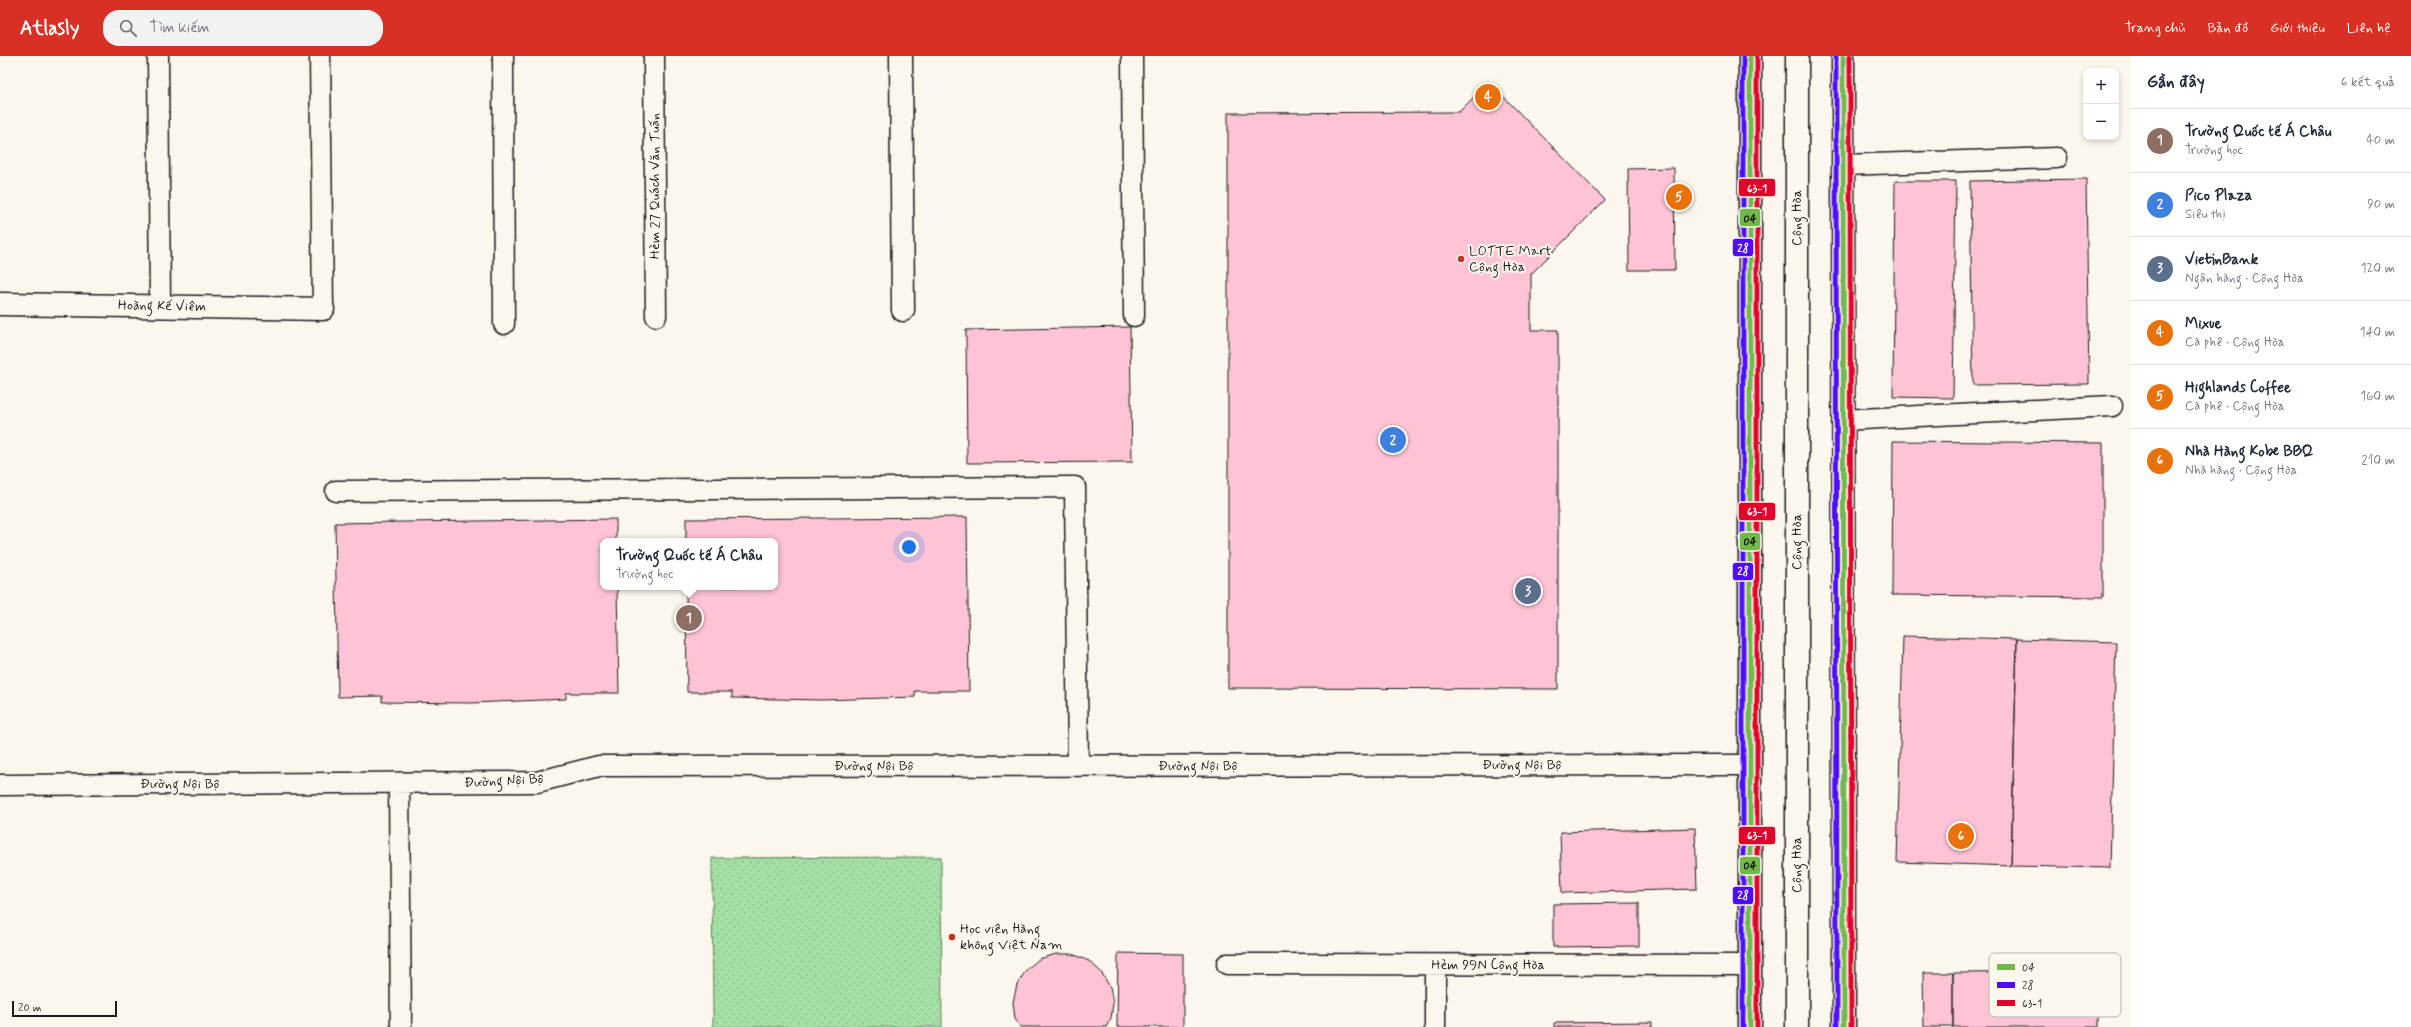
<!DOCTYPE html>
<html lang="vi">
<meta charset="utf-8">
<style>
:root{--surface:#fff;--page:#f2f2f3;--text:#1f2937;--muted:#747a83;--line:#e0e1e3;--accent:#d93025}
body{margin:0;font-family:Mynerve,sans-serif;background:var(--page);color:var(--text)}
.controls{position:absolute;right:12px;top:12px;display:grid;overflow:hidden;border-radius:8px;box-shadow:0 2px 6px #0003}
.controls button{width:36px;height:36px;display:grid;place-items:center;padding:0;border:0;border-bottom:1px solid var(--line);background:var(--surface);color:var(--text);font:20px sans-serif}
.scale{position:absolute;left:12px;bottom:10px;width:105px;box-sizing:border-box;padding-left:4px;border:2px solid #1c1c1c;border-top:0;font-size:11px;line-height:14px;white-space:nowrap;color:#1c1c1c;-webkit-text-stroke:3px #fbf7ec;paint-order:stroke}
.you{position:absolute;left:909px;top:491px;width:14px;height:14px;margin:-10px;border:3px solid #fff;border-radius:50%;background:#1a73e8;box-shadow:0 0 0 6px #1a73e833}
.badge{display:grid;place-items:center;width:26px;height:26px;border-radius:50%;background:var(--accent);color:#fff;font-size:13px;font-weight:700}
.pin{position:absolute;translate:-50% -50%;border:2px solid #fff;box-shadow:0 1px 4px #0006}
.popup{position:absolute;left:600px;top:482px;width:178px;height:52px;box-sizing:border-box;display:grid;place-content:center;border-radius:8px;background:var(--surface);filter:drop-shadow(0 1px 3px #0005);font-size:13px;white-space:nowrap;color:var(--muted)}
.popup b{font-size:15px;color:var(--text)}
.popup::after{content:'';position:absolute;left:50%;top:100%;margin-left:-8px;border:8px solid transparent;border-top-color:var(--surface)}
.list{margin:0;padding:0;list-style:none}
h2{display:flex;justify-content:space-between;align-items:center;height:52px;margin:0;padding:0 16px;font-size:17px}
h2 small{font-size:13px;font-weight:400;color:var(--muted)}
.list li{display:grid;grid-template-columns:26px 1fr auto;gap:12px;align-items:center;box-sizing:border-box;height:64px;padding:0 16px;border-top:1px solid var(--line)}
.list b{display:block;font-size:15px;white-space:nowrap}
.list p{margin:0;font-size:13px;white-space:nowrap;color:var(--muted)}
.list em{font-size:13px;font-style:normal;color:var(--muted)}
.icon{flex:none;width:22px;height:22px;fill:none;stroke:currentColor;stroke-width:2;stroke-linecap:round;stroke-linejoin:round}
.map{position:relative;flex:none;width:2131px;height:971px;overflow:hidden}
header{display:flex;align-items:center;gap:24px;box-sizing:border-box;height:56px;padding:0 20px;background:var(--accent);color:#fff}
header strong{font-size:19px}
nav{display:flex;gap:22px;margin-inline-start:auto;font-size:14px}
.search{width:280px;height:36px;background:var(--page);display:flex;align-items:center;gap:10px;box-sizing:border-box;padding:0 14px;border-radius:16px;color:var(--muted);font-size:15px}
main{display:flex}
aside{flex:1;background:var(--surface)}
.map>svg:first-child{display:block}
.grass{fill:url(#grass-dots);stroke:#607e60}
.building{fill:#fec4d6;stroke:#1c1c1c}
.lines{fill:none;stroke-linecap:round;stroke-linejoin:round}
.service-casing{stroke:#1c1c1c;stroke-width:23}
.minor-casing{stroke:#1c1c1c;stroke-width:25}
.primary-casing{stroke:#1c1c1c;stroke-width:25}
.service{stroke:#fbf7ec;stroke-width:20}
.minor{stroke:#fbf7ec;stroke-width:22}
.primary{stroke:#fbf7ec;stroke-width:22}
.bus-1-casing{stroke:#fbf7ec;stroke-width:8}
.bus-2-casing{stroke:#fbf7ec;stroke-width:8}
.bus-3-casing{stroke:#fbf7ec;stroke-width:8}
.bus-1{stroke:#72b84b;stroke-width:5}
.bus-2{stroke:#4f0aff;stroke-width:5}
.bus-3{stroke:#e4002b;stroke-width:5}
.poi-dot{fill:#c8321e;stroke:#fbf7ec;stroke-width:1.5}
.labels{text-anchor:middle;dominant-baseline:central;stroke-width:4;stroke-linejoin:round;paint-order:stroke}
.street-label{font-size:14px;fill:#1c1c1c;stroke:#fbf7ec}
.poi-label{font-size:14px;fill:#1c1c1c;stroke:#fbf7ec;text-anchor:start}
.key{fill:#fbf7ec;stroke:#b8b5ae;stroke-width:1}
.key-label{font-size:11px;fill:#1c1c1c}
.line-badge{stroke:#fbf7ec;stroke-width:1.5}
.badge-label{font-size:11px;text-anchor:middle;font-weight:bold;fill:#fff}
.pale-badge-label{font-size:11px;text-anchor:middle;font-weight:bold;fill:#111}
</style>
<header>
<strong>Atlasly</strong>
<div class="search"><svg class="icon" aria-label="search" viewBox="0 0 24 24"><circle cx="10" cy="10" r="6"/><path d="M15 15l6 6"/></svg>Tìm kiếm</div>
<nav><a>Trang chủ</a><a>Bản đồ</a><a>Giới thiệu</a><a>Liên hệ</a></nav>
</header>
<main>
<div class="map">
<svg width="2131" height="971" viewBox="0 0 2131 971">
<defs>
<pattern id="grass-dots" width="8" height="8" patternUnits="userSpaceOnUse"><rect width="8" height="8" fill="#a4dfa5"/><path d="M2 2h.1M6 6h.1" fill="none" stroke="#8dbf8d" stroke-width="1.8" stroke-linecap="round"/></pattern>
</defs>
<rect width="100%" height="100%" fill="#fbf7ec"/>
<filter id="ink" filterUnits="userSpaceOnUse"><feTurbulence type="fractalNoise" baseFrequency=".025" numOctaves="2"/><feDisplacementMap in="SourceGraphic" scale="8" xChannelSelector="R" yChannelSelector="G"/><feConvolveMatrix kernelMatrix="1 2 1 2 8 2 1 2 1" color-interpolation-filters="sRGB"/></filter>
<g filter="url(#ink)">
<path class="grass" d="M941,801L942,971H713L712,802Z"/>
<path class="building" d="M1489,26L1605,144L1531,218V274H1558V633L1228,632V57L1459,56Z
M1674,112L1675,214H1629L1628,113Z
M2086,123L2089,328L1973,329L1970,125Z
M1895,125H1956L1953,342L1893,341Z
M1130,271L1132,406L967,407L966,274Z
M1893,385L2103,387V541L1892,539Z
M967,461L969,635H915V641L821,644L732,642V636H687L686,531H775V485H686V463Z
M616,463V485H603V531H617L619,637H566V643L471,647L382,646V640L338,641L335,467Z
M1903,580L2017,583L2011,810L1897,806Z
M2017,583L2116,586L2110,812L2011,810Z
M1695,772L1697,833L1562,837L1560,776Z
M1639,847V890L1553,891V848Z
M1118,897L1183,898V971H1117Z
M1056,898H1072L1089,905L1101,916L1110,931L1113,947L1111,962L1106,971H1020L1015,963L1013,946L1017,929L1026,914L1039,903Z
M2098,916V971H1953V917Z
M1923,917H1953V971H1924Z
M1652,966V971H1554V967Z"/>
<g class="lines">
<g class="service-casing">
<path id="service" d="M158,0L160,250
M320,0L323,253
M503,0L504,268
M654,0L656,260
M1132,0L1134,260
M1843,109L2057,102
M1843,364L2112,350
M336,435L1075,431L1078,710
M399,727L401,971
M0,729L537,726L599,710L1750,709
M1227,908L1750,909
M1435,909V971"/>
</g>
<g class="minor-casing">
<path id="minor" d="M901,0L903,254
M0,248L323,253"/>
</g>
<g class="primary-casing">
<path id="primary" d="M1750,0V971
M1797,0V971
M1843,0L1844,971"/>
</g>
<use href="#service" class="service"/>
<use href="#minor" class="minor"/>
<use href="#primary" class="primary"/>
<g class="bus-1-casing">
<path id="bus-1" d="M1750,0V971
M1843,0L1844,971"/>
</g>
<g class="bus-2-casing">
<path id="bus-2" d="M1743,0V971
M1836,0L1837,971"/>
</g>
<g class="bus-3-casing">
<path id="bus-3" d="M1757,0V971
M1850,0L1851,971"/>
</g>
<use href="#bus-1" class="bus-1"/>
<use href="#bus-2" class="bus-2"/>
<use href="#bus-3" class="bus-3"/>
</g>
</g>
<g class="poi-dot">
<circle cx="1461" cy="203" r="4"/>
<circle cx="952" cy="881" r="4"/>
</g>
<g class="labels">
<g class="street-label">
<text transform="translate(655 130) rotate(-90)">Hẻm 27 Quách Văn Tuấn</text>
<text transform="translate(1797 162) rotate(-90)">Cộng Hòa</text>
<text transform="translate(162 250) rotate(1)">Hoàng Kế Viêm</text>
<text transform="translate(1797 486) rotate(-90)">Cộng Hòa</text>
<text x="1522" y="709">Đường Nội Bộ</text>
<text x="874" y="710">Đường Nội Bộ</text>
<text x="1198" y="710">Đường Nội Bộ</text>
<text transform="translate(504 725) rotate(-3)">Đường Nội Bộ</text>
<text x="180" y="728">Đường Nội Bộ</text>
<text transform="translate(1797 809) rotate(-90)">Cộng Hòa</text>
<text x="1488" y="909">Hẻm 99N Cộng Hòa</text>
</g>
<g class="poi-label">
<text x="1469" y="195">LOTTE Mart<tspan x="1469" dy="16">Cộng Hòa</tspan></text>
<text x="960" y="873">Học viện Hàng<tspan x="960" dy="16">không Việt Nam</tspan></text>
</g>
</g>
<rect x="1989" y="897" width="132" height="64" rx="6" class="key"/>
<rect x="1997" y="908" width="18" height="6" fill="#72b84b"/>
<rect x="1997" y="926" width="18" height="6" fill="#4f0aff"/>
<rect x="1997" y="944" width="18" height="6" fill="#e4002b"/>
<g class="key-label">
<text x="2022" y="915">04</text>
<text x="2022" y="933">28</text>
<text x="2022" y="951">63-1</text>
</g>
<g class="line-badge">
<rect x="1738" y="122" width="38" height="19" rx="4" fill="#e4002b"/>
<rect x="1739" y="152" width="22" height="19" rx="4" fill="#72b84b"/>
<rect x="1732" y="182" width="22" height="19" rx="4" fill="#4f0aff"/>
<rect x="1738" y="446" width="38" height="19" rx="4" fill="#e4002b"/>
<rect x="1739" y="476" width="22" height="19" rx="4" fill="#72b84b"/>
<rect x="1732" y="506" width="22" height="19" rx="4" fill="#4f0aff"/>
<rect x="1738" y="770" width="38" height="19" rx="4" fill="#e4002b"/>
<rect x="1739" y="800" width="22" height="19" rx="4" fill="#72b84b"/>
<rect x="1732" y="830" width="22" height="19" rx="4" fill="#4f0aff"/>
</g>
<g class="badge-label">
<text x="1757" y="136">63-1</text>
<text x="1743" y="196">28</text>
<text x="1757" y="459">63-1</text>
<text x="1743" y="519">28</text>
<text x="1757" y="783">63-1</text>
<text x="1743" y="843">28</text>
</g>
<g class="pale-badge-label">
<text x="1750" y="166">04</text>
<text x="1750" y="489">04</text>
<text x="1750" y="813">04</text>
</g>
</svg>
<div class="controls">
<button>+</button>
<button>−</button>
</div>
<div class="scale">20 m</div>
<div class="you"></div>
<div class="pin badge" style="left:689px;top:562px;background:#8d6e63">1</div>
<div class="popup"><b>Trường Quốc tế Á Châu</b>Trường học</div>
<div class="pin badge" style="left:1393px;top:384px;background:#3f7fe0">2</div>
<div class="pin badge" style="left:1528px;top:535px;background:#5c6f8a">3</div>
<div class="pin badge" style="left:1488px;top:41px;background:#e8710a">4</div>
<div class="pin badge" style="left:1679px;top:141px;background:#e8710a">5</div>
<div class="pin badge" style="left:1961px;top:780px;background:#e8710a">6</div>
</div>
<aside>
<h2>Gần đây<small>6 kết quả</small></h2>
<ul class="list">
<li><span class="badge" style="background:#8d6e63">1</span><div><b>Trường Quốc tế Á Châu</b><p>Trường học</p></div><em>40 m</em></li>
<li><span class="badge" style="background:#3f7fe0">2</span><div><b>Pico Plaza</b><p>Siêu thị</p></div><em>90 m</em></li>
<li><span class="badge" style="background:#5c6f8a">3</span><div><b>VietinBank</b><p>Ngân hàng · Cộng Hòa</p></div><em>120 m</em></li>
<li><span class="badge" style="background:#e8710a">4</span><div><b>Mixue</b><p>Cà phê · Cộng Hòa</p></div><em>140 m</em></li>
<li><span class="badge" style="background:#e8710a">5</span><div><b>Highlands Coffee</b><p>Cà phê · Cộng Hòa</p></div><em>160 m</em></li>
<li><span class="badge" style="background:#e8710a">6</span><div><b>Nhà Hàng Kobe BBQ</b><p>Nhà hàng · Cộng Hòa</p></div><em>210 m</em></li>
</ul>
</aside>
</main>
